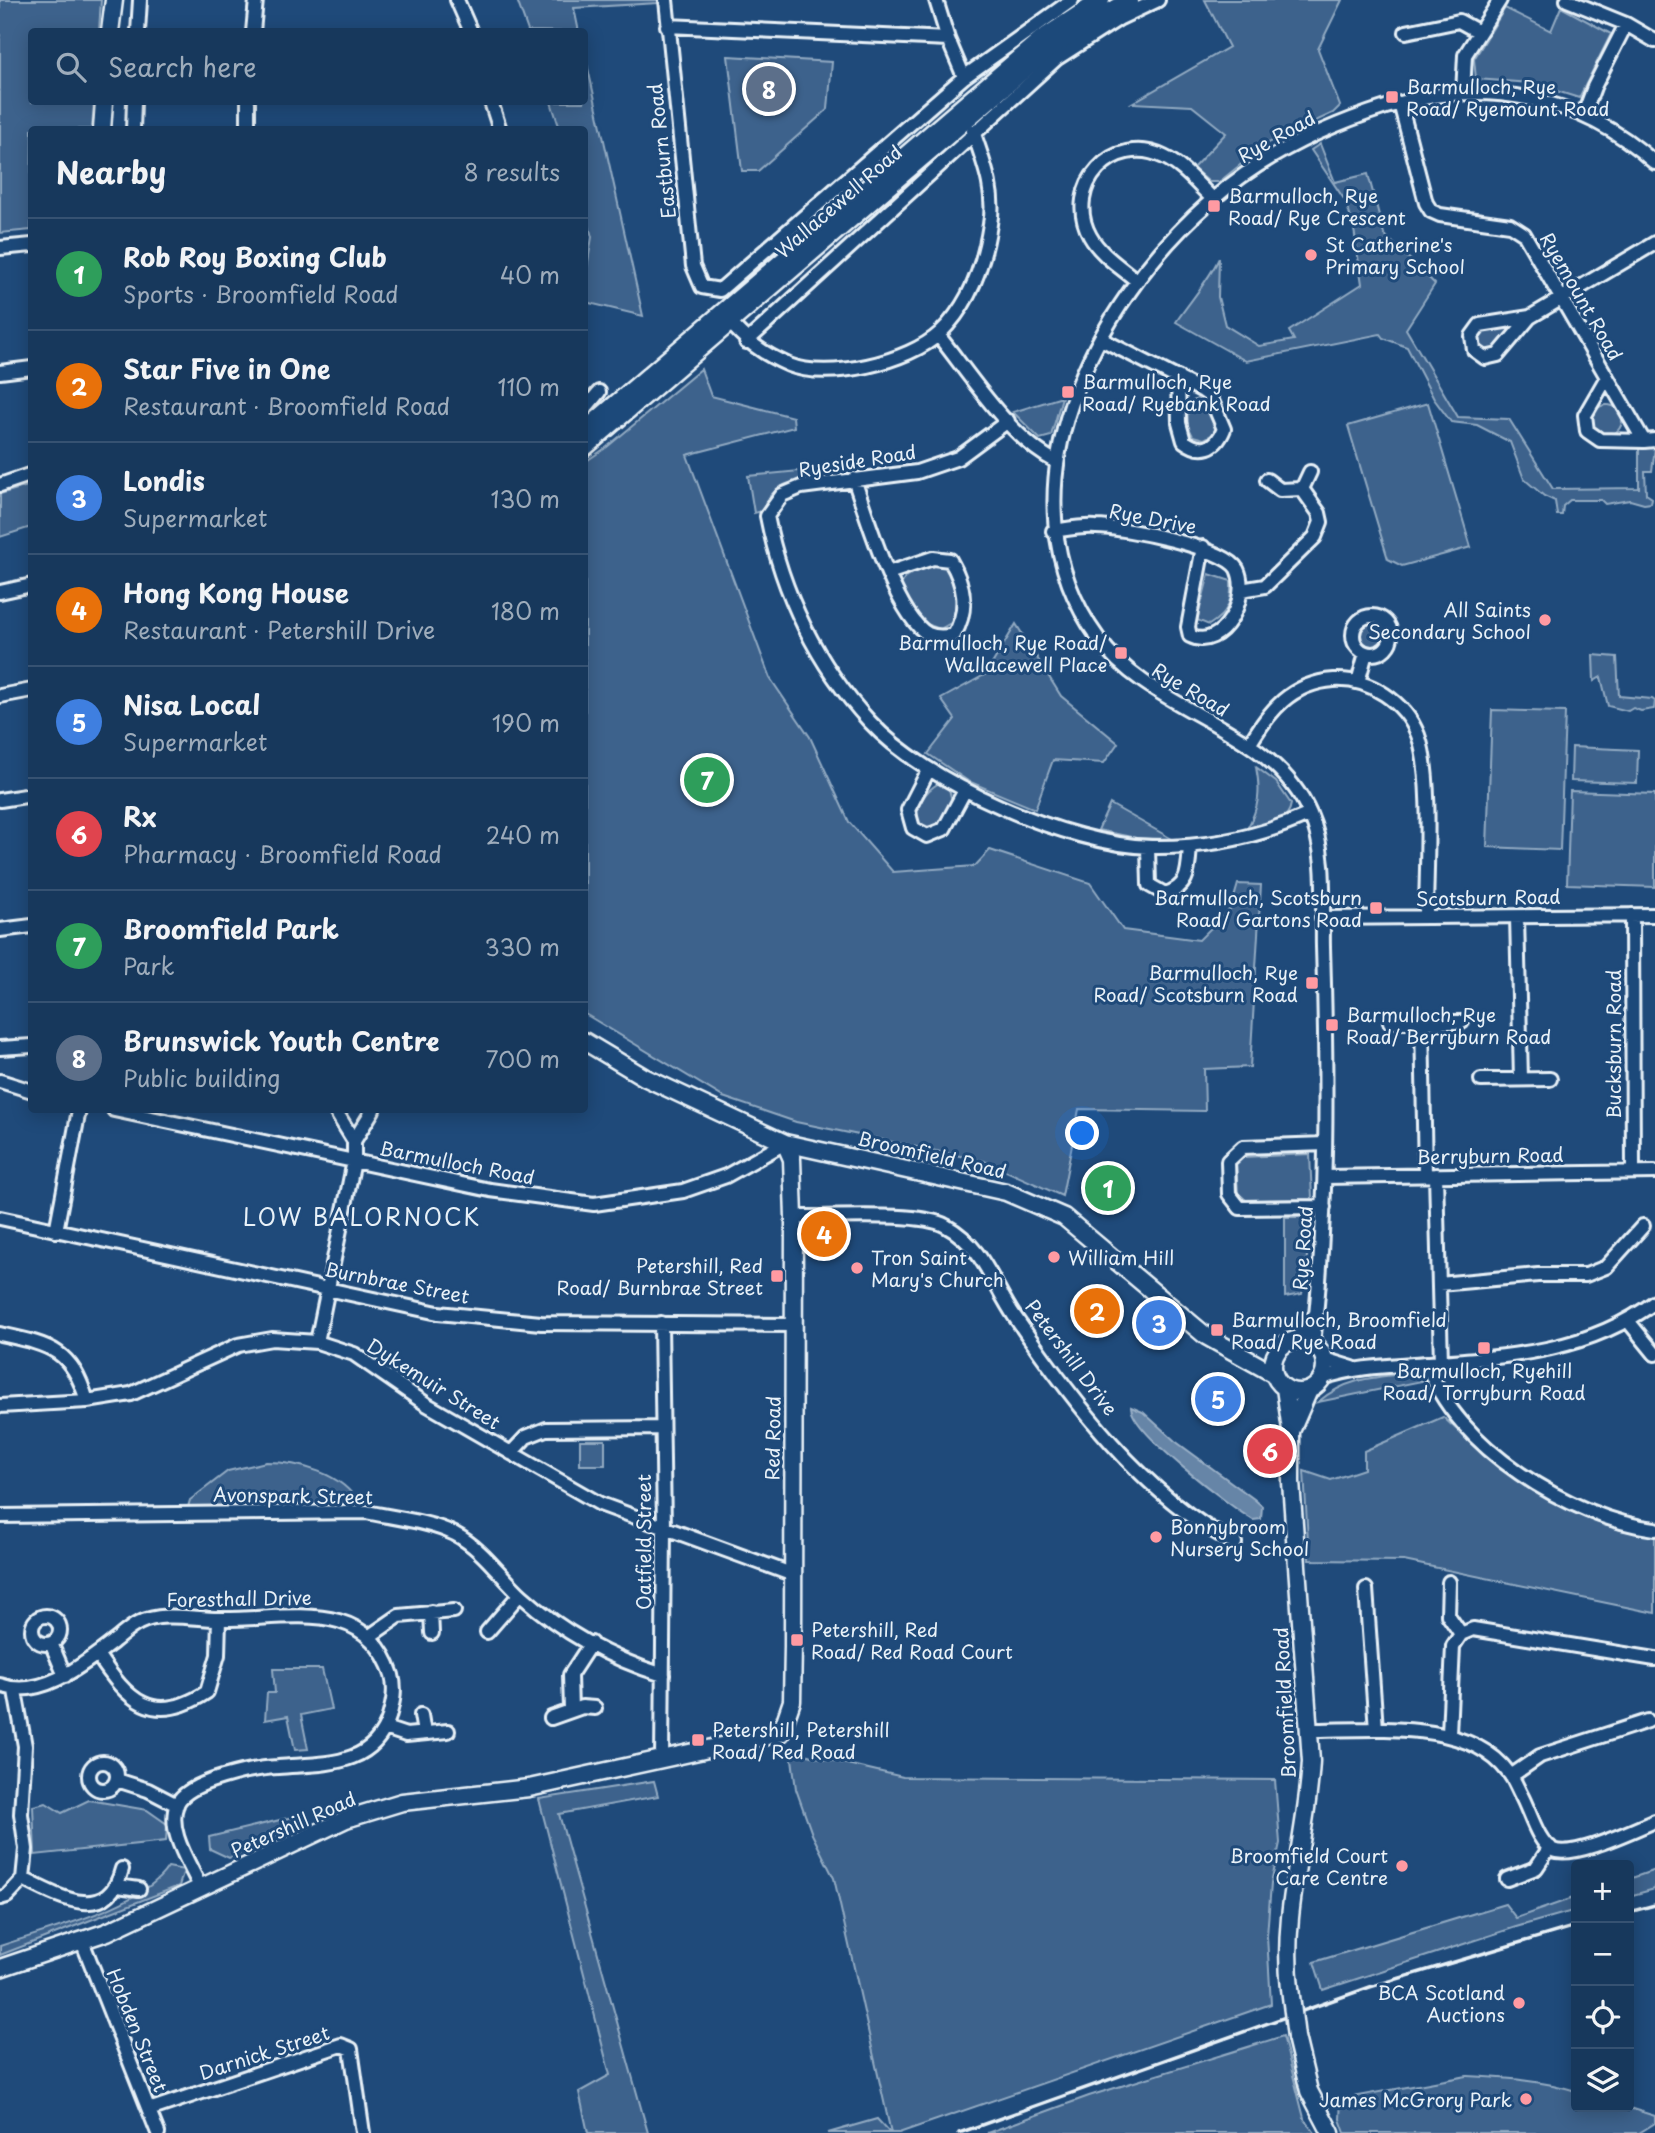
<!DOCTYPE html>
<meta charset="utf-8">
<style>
:root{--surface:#17385c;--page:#244365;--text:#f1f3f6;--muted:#9eacbb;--line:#365272;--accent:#ff9aa2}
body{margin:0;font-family:"Playpen Sans",sans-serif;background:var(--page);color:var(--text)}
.controls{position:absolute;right:21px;bottom:21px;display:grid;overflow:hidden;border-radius:7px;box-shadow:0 4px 18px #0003}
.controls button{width:63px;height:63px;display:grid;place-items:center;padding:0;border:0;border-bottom:2px solid var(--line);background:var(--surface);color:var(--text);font:35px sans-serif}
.you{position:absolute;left:1083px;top:1134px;width:24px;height:24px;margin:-18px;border:5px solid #fff;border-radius:50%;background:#1a73e8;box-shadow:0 0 0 10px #1a73e833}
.badge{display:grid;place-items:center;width:46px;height:46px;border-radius:50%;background:var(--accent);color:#fff;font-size:23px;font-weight:700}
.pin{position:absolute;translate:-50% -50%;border:4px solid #fff;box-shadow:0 2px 7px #0006}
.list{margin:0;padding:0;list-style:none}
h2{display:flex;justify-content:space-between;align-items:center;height:91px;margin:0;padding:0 28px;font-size:30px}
h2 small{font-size:23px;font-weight:400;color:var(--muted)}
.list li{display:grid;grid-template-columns:46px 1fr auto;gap:21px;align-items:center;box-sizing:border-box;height:112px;padding:0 28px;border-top:2px solid var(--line)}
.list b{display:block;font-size:26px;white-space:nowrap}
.list p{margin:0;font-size:23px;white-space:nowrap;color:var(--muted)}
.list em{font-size:23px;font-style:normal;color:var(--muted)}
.icon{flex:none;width:38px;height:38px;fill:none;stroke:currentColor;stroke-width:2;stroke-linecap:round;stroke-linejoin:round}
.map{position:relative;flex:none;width:1655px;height:2133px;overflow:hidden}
.search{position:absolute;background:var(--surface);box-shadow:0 4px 18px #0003;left:28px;top:28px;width:560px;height:77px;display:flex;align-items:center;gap:18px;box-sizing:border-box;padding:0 24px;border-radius:7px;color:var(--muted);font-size:26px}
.panel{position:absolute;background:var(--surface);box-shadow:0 4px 18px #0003;left:28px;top:126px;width:560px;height:987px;border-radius:7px}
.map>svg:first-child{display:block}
.green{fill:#3c628c;stroke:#92aac2;stroke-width:2}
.water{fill:#6685a7;stroke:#9ab0c7;stroke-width:2}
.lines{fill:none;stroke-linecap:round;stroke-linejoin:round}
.minor-casing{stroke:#e8f1f8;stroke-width:18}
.tertiary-casing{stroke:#e8f1f8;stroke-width:21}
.minor{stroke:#1f4a7a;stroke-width:12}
.tertiary{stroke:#1f4a7a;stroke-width:16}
.rail{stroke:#e8f1f8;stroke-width:3.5}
.tertiary-bridge-casing{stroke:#e8f1f8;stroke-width:21;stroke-linecap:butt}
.tertiary-bridge{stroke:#1f4a7a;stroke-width:16}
.poi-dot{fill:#ff9aa2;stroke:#1f4a7a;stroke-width:2.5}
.labels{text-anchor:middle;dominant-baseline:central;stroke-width:6;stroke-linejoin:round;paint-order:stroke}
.poi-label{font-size:19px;fill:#e8f1f8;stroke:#1f4a7a;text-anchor:start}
.street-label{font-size:19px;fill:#e8f1f8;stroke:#1f4a7a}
.quarter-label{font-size:23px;letter-spacing:2px;fill:#e8f1f8;stroke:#1f4a7a}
</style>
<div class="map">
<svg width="1655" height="2133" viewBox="0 0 1655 2133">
<rect width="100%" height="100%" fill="#1f4a7a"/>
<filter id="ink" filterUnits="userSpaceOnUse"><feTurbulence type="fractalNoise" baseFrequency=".0143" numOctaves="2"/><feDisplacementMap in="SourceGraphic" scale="14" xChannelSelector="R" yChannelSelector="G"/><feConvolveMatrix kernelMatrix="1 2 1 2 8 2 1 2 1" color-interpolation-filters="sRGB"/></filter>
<g filter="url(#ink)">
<path class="green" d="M0,0H101L99,31L32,32V102H94L92,129L32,130L31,230L0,233Z
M517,0H658V3L574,8L579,32L528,31Z
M1205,0H1342L1318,49L1340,106L1333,113L1266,144L1219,182H1209L1193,168L1226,133L1192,106L1132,103L1229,47Z
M1561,7L1611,34L1579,98L1531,83L1476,79L1474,59L1505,8L1551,31Z
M585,55L643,316L585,302V280L592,237L585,211L584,130L560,129L551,102H584Z
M728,56L832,62L828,109L758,171H742Z
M1320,144L1335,182L1368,174L1384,234L1435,284L1406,329L1458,417L1509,419L1553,489L1639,488V448H1655L1652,471H1645L1646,494L1652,498L1651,503L1644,504L1630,500L1605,504L1601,500H1570L1563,506L1562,515H1557L1555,501L1544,496L1524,479L1510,442L1477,425L1451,422L1434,399L1407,347L1383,338L1380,334L1246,361L1176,322C1190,301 1209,280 1219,258L1218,297L1225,325L1259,346L1294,340L1289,331L1362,284L1354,229L1346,202L1311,150Z
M1513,325L1515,328C1506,341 1493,361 1478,345L1480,331Z
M701,369L711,396L793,417L794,427L687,455L770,678L810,737L849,822L893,872L975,866L990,850L1090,883L1123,930L1199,940L1231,908L1238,884L1261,885L1250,1067L1204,1069L1205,1111L1079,1109L1062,1196L984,1161L796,1122L723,1097L585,1014V462L607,447Z
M1062,397L1051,436L1040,439L1013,412Z
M1197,399L1217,424L1213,434L1204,439L1193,436L1188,426L1187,404Z
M1428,403L1471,547L1402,566L1388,559L1348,426Z
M1592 420a15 15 0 1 1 30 0a15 15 0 1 1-30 0Z
M819,469L820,477C792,481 772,483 762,511L754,513L748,476Z
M31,485V527L0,537V494Z
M936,564C961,570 961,598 956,620L940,629L924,623L900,587L906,576Z
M1209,574L1231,581C1232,603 1228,613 1209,625L1197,620Z
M1358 635a14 14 0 1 1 28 0a14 14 0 1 1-28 0Z
M1016,624L1061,696L1118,743L1104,763L1053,760L1035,809L968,781L928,754L955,719L941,699L986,674Z
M1593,655L1617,657L1619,696L1652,699L1655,701L1654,709L1641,711L1633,708L1628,711L1608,706L1601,677L1594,681Z
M1492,710L1565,712L1560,850L1487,847Z
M1572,747L1638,750L1637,783L1571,781Z
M1256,767L1276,782L1291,804C1288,825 1265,825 1247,829C1259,807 1261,792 1256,767Z
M939,783L948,785L952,801L938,824L929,827L919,823C914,807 925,791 939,783Z
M1570,791L1655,794V887L1567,884Z
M1110,804L1172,839L1136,838L1098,830Z
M1310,1154L1312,1199L1246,1200L1238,1193L1236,1164L1243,1157Z
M1285,1217H1304L1311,1225L1302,1294L1285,1297Z
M1414,1373L1422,1381L1318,1402C1347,1377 1377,1377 1414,1373Z
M1443,1417C1498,1469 1577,1531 1655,1535V1613L1404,1561L1309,1560L1304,1471L1331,1480L1364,1469V1451Z
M580,1440H605V1465H580Z
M266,1462C298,1462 343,1473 359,1504L188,1507L190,1500L228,1471Z
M273,1669H322L331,1709L301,1715L308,1749L295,1750L288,1716L265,1720L267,1693H275Z
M791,1751L903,1777L1275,1780L1280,1843L1271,1884L1267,1936L1271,2004L899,2133H891L834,1878L812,1834L796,1789Z
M654,1781L658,1796L559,1814L648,2133H588L579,2092L610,2075L539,1799Z
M89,1800L147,1810L167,1824L166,1841L35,1855L33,1806L46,1803L62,1813Z
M305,1814L309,1822L229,1858L210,1849L209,1837Z
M168,1867L184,1870L179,1886L0,1955V1946C46,1930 143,1907 168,1867Z
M1655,1870V1889L1629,1896V1879Z
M1576,1897V1910L1516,1927L1323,1990L1314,1962L1505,1904L1516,1918Z
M1283,2036L1304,2118L1315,2133H987L1089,2096Z
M1467,2076C1503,2078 1541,2080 1576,2091V2107H1626L1655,2116V2123L1639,2133H1345L1340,2119L1341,2099Z
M877,2119L890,2133H828Z"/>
<path class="water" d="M1131,1407L1143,1412L1175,1441L1254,1499L1262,1506L1261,1519L1253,1520C1230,1506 1131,1432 1131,1407Z"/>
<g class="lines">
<g class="minor-casing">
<path id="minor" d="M457,0L471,32
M666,0L693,266L702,287L720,290L964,77L1072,0
M936,0L948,39L964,77
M1567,0L1626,24L1655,41
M667,26L948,39
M138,32L140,0
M253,32L256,0
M1406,32L1459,21L1479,32
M1463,93L1465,55L1500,0
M491,102L500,130
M1400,103L1426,203L1431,211L1440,215L1510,225L1524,234L1644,441L1655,440
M1584,114L1594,87L1626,24
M133,130L134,102
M248,130V102
M0,248L32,245
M1136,280C1120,267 1100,254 1090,236C1063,187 1113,132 1164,157C1183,166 1197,184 1213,199
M1530,317L1480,325L1472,336L1474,350L1485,358L1498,355L1530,317L1655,243
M726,318C745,340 761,353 789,365C828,381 909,362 940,333C969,305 984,264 990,224C996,192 983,161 973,131
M938,335C971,376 1010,439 1057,462
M1101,339L1203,391L1210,396L1224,429C1216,449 1201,454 1184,441L1179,423L1178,377
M746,342L1056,59L1120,18L1158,0
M0,372L32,368
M1607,377L1585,415L1587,431L1600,440L1644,441
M584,410L599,392
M1008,421L958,458L917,472L801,487L782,495L767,516C782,593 817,665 870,722C926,783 1068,845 1151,847C1207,848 1260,837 1310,814
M854,479C866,514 896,616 928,634C937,638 945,637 954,635C969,609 965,585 950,560L933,558L888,573
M1267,480L1280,490L1302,489L1310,472
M0,485L32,474
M1053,531C1067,529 1082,526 1096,527C1122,527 1225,547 1237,569C1251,597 1222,652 1190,636L1188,627L1203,547
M1241,590L1265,586L1315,537L1321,522L1319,513L1302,489
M0,592L32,585
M1353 635a19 19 0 1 1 38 0a19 19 0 1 1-38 0Z
M1358,682L1366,653
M0,696L32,690
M1249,745C1269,711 1291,683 1334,680C1370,678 1405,702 1418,735C1433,775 1426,872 1426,917
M929,769L908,810L913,828L927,836L944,829L965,790
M0,800L32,795
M1148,847L1149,885L1165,894C1190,887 1188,869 1190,846
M1632,915L1633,1172
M1517,917L1521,1079
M1322,918L1655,915
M0,930L32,926
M1390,1022H1462
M1422,1022L1425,1175
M0,1048L32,1046
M1481,1080L1550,1079
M0,1081L32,1091
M114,1110L490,1190L594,1204L683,1191L726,1176L785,1143
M335,1110L354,1141
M1436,1175L1441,1362
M1325,1177L1655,1172
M1324,1207L1240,1208L1229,1194L1228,1161L1243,1147L1325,1144
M794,1217C828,1218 920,1211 946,1226C983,1246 993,1285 1015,1317C1071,1399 1145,1498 1235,1543
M0,1218L438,1313L541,1323L794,1325
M56,1231L79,1110
M1439,1284L1538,1275H1586L1606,1267L1643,1226
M1629,1322L1655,1354
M661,1323L664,1529L662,1760
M0,1334C50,1345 71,1348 87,1401
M1296,1340L1315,1315
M317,1342L354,1161V1141L373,1110
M1313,1344C1328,1212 1327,1080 1323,947C1322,904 1328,854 1310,814C1271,724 1153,715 1098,638C994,494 1094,302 1212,200C1262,156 1323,127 1386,107C1482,77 1580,95 1655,163
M1324,1359L1353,1368
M1427,1363C1453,1446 1572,1519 1655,1529
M1322,1378C1358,1366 1390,1366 1427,1363C1508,1357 1589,1352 1655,1302
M0,1406L87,1401L131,1394L238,1345L272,1339L317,1342L354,1354L426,1404L600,1504L791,1574
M511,1453L526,1437L546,1429L661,1428
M0,1516L366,1512C395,1518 428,1521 455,1534C483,1549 500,1576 522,1596C562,1632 612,1659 663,1675
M1449,1582L1448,1615L1461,1634
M1366,1589L1376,1729
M431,1612L432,1633
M32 1630a14 14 0 1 1 28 0a14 14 0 1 1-28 0Z
M487,1632L520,1594
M370,1636L399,1616L454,1611
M51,1643L65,1676
M97,1654C128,1701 153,1727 207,1692L218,1655L219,1619
M0,1685C40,1700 83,1665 113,1642C121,1636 130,1627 139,1623C163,1611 193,1619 218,1619C282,1621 366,1594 392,1675C396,1690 393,1703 389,1717C373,1768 323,1763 278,1767C254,1768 187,1781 177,1804C166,1831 191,1865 201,1889
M571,1710L570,1675L591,1643
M421,1715L424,1733
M551,1718L582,1707L595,1708
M385,1728L406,1735L448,1731
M1310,1730C1370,1730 1468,1718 1508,1772C1514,1778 1517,1788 1521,1795C1530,1811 1537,1842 1553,1850C1574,1859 1633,1830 1655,1821
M1449,1734L1453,1646L1461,1634L1473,1629L1655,1659
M89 1776a14 14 0 1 1 28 0a14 14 0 1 1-28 0Z
M1511,1776L1540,1756L1648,1721
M117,1780L148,1790L177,1805
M23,1879C59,1897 108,1925 122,1869
M1507,1879L1536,1868L1550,1847
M118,1886L139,1889
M0,1898L7,1896L23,1879L26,1849L21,1814L25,1746L15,1691
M82,1941L158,2133
M149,2110L341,2045L351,2049L363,2133"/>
</g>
<g class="tertiary-casing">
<path id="tertiary" d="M110,32L114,0
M102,130L104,102
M584,431L1040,40L1101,0
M584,448L1052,46L1130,0
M584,1041L644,1077L785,1143L1006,1192L1064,1217L1206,1336L1274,1374
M1273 1366a26 26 0 1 1 52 0a26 26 0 1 1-52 0Z
M1285,1388L1291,1430V1482L1311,1761C1307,1838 1281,1911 1290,1988
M1292,1429L1309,1390
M0,1968L107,1932L346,1819L402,1802L529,1788L781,1733L792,1701L793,1646L794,1217L792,1159L785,1143
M1296,2037L1309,2091L1331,2133"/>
</g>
<use href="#minor" class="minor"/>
<use href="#tertiary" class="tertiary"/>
<path class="rail" d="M1629,1912L1655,1905
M959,2133L1370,1987L1576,1926"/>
<g class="tertiary-bridge-casing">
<path id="tertiary-bridge" d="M1290,1988L1296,2037"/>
</g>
<use href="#tertiary-bridge" class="tertiary-bridge"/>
</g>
</g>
<g class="poi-dot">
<rect x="1385" y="90" width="14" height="14" rx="3.5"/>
<rect x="1207" y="199" width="14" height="14" rx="3.5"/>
<circle cx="1311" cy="255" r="7"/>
<rect x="1061" y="385" width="14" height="14" rx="3.5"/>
<circle cx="1545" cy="620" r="7"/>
<rect x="1114" y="646" width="14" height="14" rx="3.5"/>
<rect x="1369" y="901" width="14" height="14" rx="3.5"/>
<rect x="1305" y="976" width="14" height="14" rx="3.5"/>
<rect x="1325" y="1018" width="14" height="14" rx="3.5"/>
<circle cx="1054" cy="1257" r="7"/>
<circle cx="857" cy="1268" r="7"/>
<rect x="770" y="1269" width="14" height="14" rx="3.5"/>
<rect x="1210" y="1323" width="14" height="14" rx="3.5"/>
<rect x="1477" y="1341" width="14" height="14" rx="3.5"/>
<circle cx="1156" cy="1537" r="7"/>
<rect x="790" y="1633" width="14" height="14" rx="3.5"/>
<rect x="691" y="1733" width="14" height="14" rx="3.5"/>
<circle cx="1402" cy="1866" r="7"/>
<circle cx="1519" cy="2003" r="7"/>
<circle cx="1526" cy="2099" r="7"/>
</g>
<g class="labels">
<g class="poi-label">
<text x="1406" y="86">Barmulloch, Rye<tspan x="1406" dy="22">Road/ Ryemount Road</tspan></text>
<text x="1228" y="195">Barmulloch, Rye<tspan x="1228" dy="22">Road/ Rye Crescent</tspan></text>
<text x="1325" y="244">St Catherine's<tspan x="1325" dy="22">Primary School</tspan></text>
<text x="1082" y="381">Barmulloch, Rye<tspan x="1082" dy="22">Road/ Ryebank Road</tspan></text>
<text x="1531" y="609" text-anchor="end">All Saints<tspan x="1531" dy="22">Secondary School</tspan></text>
<text x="1107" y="642" text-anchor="end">Barmulloch, Rye Road/<tspan x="1107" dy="22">Wallacewell Place</tspan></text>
<text x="1362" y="897" text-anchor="end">Barmulloch, Scotsburn<tspan x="1362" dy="22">Road/ Gartons Road</tspan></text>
<text x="1298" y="972" text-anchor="end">Barmulloch, Rye<tspan x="1298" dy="22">Road/ Scotsburn Road</tspan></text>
<text x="1346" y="1014">Barmulloch, Rye<tspan x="1346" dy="22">Road/ Berryburn Road</tspan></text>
<text x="871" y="1257">Tron Saint<tspan x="871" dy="22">Mary's Church</tspan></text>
<text x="1068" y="1257">William Hill</text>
<text x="763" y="1265" text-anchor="end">Petershill, Red<tspan x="763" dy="22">Road/ Burnbrae Street</tspan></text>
<text x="1231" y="1319">Barmulloch, Broomfield<tspan x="1231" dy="22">Road/ Rye Road</tspan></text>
<text x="1484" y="1370" text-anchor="middle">Barmulloch, Ryehill<tspan x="1484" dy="22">Road/ Torryburn Road</tspan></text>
<text x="1170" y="1526">Bonnybroom<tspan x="1170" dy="22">Nursery School</tspan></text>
<text x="811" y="1629">Petershill, Red<tspan x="811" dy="22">Road/ Red Road Court</tspan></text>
<text x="712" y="1729">Petershill, Petershill<tspan x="712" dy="22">Road/ Red Road</tspan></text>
<text x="1388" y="1855" text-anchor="end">Broomfield Court<tspan x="1388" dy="22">Care Centre</tspan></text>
<text x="1505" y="1992" text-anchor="end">BCA Scotland<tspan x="1505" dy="22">Auctions</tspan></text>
<text x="1512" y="2099" text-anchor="end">James McGrory Park</text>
</g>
<g class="street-label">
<text transform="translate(1276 136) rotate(-29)">Rye Road</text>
<text transform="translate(661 151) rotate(-96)">Eastburn Road</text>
<text transform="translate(838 201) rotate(-41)">Wallacewell Road</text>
<text transform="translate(1582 296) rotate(60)">Ryemount Road</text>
<text transform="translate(857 460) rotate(-9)">Ryeside Road</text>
<text transform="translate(1153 518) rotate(11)">Rye Drive</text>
<text transform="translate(1191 689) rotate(31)">Rye Road</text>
<text transform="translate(1488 897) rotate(-1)">Scotsburn Road</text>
<text transform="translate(1613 1044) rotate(-90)">Bucksburn Road</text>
<text transform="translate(932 1154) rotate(13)">Broomfield Road</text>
<text transform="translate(1490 1155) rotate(-1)">Berryburn Road</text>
<text transform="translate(457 1162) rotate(11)">Barmulloch Road</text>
<text transform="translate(1302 1248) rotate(-86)">Rye Road</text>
<text transform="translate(397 1282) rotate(11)">Burnbrae Street</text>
<text transform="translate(1072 1357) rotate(53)">Petershill Drive</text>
<text transform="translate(434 1383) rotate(32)">Dykemuir Street</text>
<text transform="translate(772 1438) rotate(-89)">Red Road</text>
<text transform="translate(293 1495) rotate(1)">Avonspark Street</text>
<text transform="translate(643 1542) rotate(-90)">Oatfield Street</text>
<text transform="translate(239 1598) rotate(-1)">Foresthall Drive</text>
<text transform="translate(1284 1703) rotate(-93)">Broomfield Road</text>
<text transform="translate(293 1824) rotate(-24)">Petershill Road</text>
<text transform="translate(138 2030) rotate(68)">Hobden Street</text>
<text transform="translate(264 2052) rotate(-18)">Darnick Street</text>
</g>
<g class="quarter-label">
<text x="362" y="1216">LOW BALORNOCK</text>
</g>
</g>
</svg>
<div class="controls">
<button>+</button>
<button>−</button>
<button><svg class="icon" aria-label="locate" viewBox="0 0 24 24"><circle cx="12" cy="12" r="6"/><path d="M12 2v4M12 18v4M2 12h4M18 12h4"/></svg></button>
<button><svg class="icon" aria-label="layers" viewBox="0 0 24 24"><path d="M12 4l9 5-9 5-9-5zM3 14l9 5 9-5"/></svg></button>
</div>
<div class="you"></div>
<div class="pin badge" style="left:1108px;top:1188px;background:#2e9e5b">1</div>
<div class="pin badge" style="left:1097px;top:1311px;background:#e8710a">2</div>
<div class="pin badge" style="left:1159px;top:1323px;background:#3f7fe0">3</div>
<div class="pin badge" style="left:824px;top:1234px;background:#e8710a">4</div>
<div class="pin badge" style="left:1218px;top:1399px;background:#3f7fe0">5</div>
<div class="pin badge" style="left:1270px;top:1451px;background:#e0444e">6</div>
<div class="pin badge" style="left:707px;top:780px;background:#2e9e5b">7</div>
<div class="pin badge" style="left:769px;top:89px;background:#5c6f8a">8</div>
<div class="search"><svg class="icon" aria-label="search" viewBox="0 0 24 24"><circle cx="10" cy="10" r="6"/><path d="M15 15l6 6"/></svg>Search here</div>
<section class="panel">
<h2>Nearby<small>8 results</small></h2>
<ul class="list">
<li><span class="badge" style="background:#2e9e5b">1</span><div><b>Rob Roy Boxing Club</b><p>Sports · Broomfield Road</p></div><em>40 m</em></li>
<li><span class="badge" style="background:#e8710a">2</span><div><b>Star Five in One</b><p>Restaurant · Broomfield Road</p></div><em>110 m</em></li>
<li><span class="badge" style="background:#3f7fe0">3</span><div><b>Londis</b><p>Supermarket</p></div><em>130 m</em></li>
<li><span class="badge" style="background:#e8710a">4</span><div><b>Hong Kong House</b><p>Restaurant · Petershill Drive</p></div><em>180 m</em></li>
<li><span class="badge" style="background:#3f7fe0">5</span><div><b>Nisa Local</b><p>Supermarket</p></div><em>190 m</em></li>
<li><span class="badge" style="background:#e0444e">6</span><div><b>Rx</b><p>Pharmacy · Broomfield Road</p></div><em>240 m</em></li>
<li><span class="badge" style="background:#2e9e5b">7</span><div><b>Broomfield Park</b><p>Park</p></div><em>330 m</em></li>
<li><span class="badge" style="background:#5c6f8a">8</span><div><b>Brunswick Youth Centre</b><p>Public building</p></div><em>700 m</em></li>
</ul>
</section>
</div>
